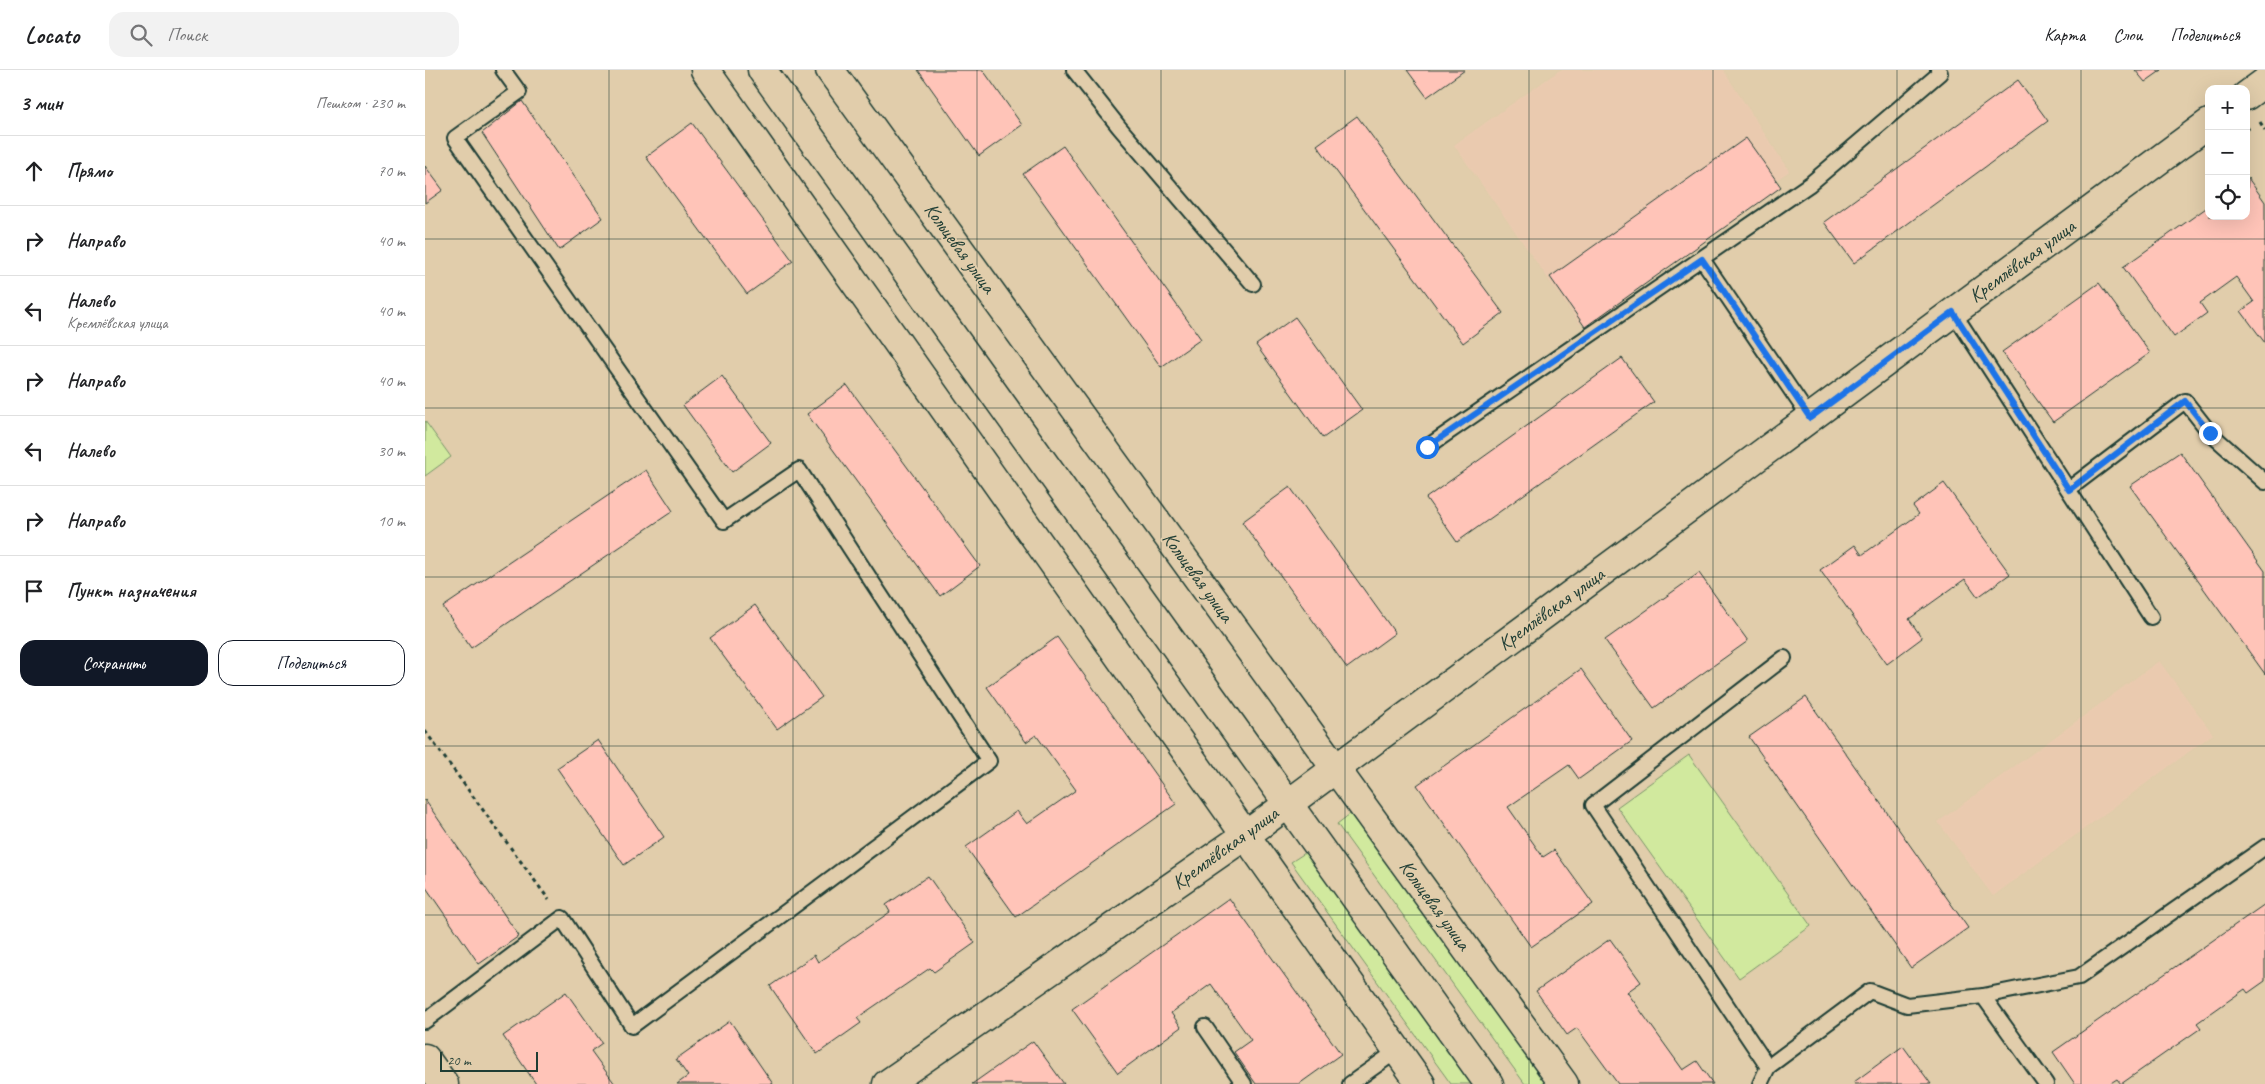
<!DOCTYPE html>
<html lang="ru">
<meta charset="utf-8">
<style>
:root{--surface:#fff;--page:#f2f2f2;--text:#202124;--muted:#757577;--line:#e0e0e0;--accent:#111827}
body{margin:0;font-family:Caveat,sans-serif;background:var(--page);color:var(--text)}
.controls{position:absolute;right:15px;top:15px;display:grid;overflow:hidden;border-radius:10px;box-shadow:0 5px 20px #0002}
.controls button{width:45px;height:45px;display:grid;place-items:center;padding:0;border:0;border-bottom:1px solid var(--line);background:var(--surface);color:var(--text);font:25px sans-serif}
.scale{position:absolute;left:15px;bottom:12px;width:98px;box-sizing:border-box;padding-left:5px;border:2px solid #1f3d34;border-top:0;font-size:14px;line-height:18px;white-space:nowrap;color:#1f3d34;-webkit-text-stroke:4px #e1cdab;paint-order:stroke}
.stop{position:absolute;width:15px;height:15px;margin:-11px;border:4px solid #1a73e8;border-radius:50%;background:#fff}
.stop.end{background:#1a73e8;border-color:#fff;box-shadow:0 1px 5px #0008}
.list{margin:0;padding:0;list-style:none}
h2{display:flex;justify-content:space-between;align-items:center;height:65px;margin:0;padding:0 20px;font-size:21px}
h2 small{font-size:16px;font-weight:400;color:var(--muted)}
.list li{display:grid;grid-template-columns:32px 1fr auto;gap:15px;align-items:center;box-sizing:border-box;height:70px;padding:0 20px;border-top:1px solid var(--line)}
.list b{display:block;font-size:19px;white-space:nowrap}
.list p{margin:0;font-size:16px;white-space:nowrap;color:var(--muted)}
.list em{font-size:16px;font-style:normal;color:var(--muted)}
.actions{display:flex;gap:10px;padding:15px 20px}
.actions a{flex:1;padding:11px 0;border:1px solid var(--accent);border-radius:15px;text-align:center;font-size:18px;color:var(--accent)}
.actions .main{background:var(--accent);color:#fff}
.icon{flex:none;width:28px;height:28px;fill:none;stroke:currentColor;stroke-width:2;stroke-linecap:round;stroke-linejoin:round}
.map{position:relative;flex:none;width:1840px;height:1014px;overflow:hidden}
header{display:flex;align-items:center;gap:30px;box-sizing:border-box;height:70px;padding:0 25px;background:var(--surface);border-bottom:1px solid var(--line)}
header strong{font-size:24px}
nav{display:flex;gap:28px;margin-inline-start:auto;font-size:18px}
.search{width:350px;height:45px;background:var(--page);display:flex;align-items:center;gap:12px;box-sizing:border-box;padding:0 18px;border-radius:15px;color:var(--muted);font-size:19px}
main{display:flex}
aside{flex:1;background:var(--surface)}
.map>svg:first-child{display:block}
.built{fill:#eacaaf}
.green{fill:#d1e99e;stroke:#789369}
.building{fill:#ffc4b8;stroke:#1f3d34}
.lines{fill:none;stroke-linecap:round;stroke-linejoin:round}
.lane-casing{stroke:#1f3d34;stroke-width:18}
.street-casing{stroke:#1f3d34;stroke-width:31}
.secondary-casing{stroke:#1f3d34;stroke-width:31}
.path{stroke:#1f3d34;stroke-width:3;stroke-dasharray:4 4;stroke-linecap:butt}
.lane{stroke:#e1cdab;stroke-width:14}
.street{stroke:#e1cdab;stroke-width:28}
.secondary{stroke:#e1cdab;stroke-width:28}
.route{stroke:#1a73e8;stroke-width:6}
.grid{fill:none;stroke:#1f3d34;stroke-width:1;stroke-opacity:0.55}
.labels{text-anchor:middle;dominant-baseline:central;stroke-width:4;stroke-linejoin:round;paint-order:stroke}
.street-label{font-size:20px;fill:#1f3d34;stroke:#e1cdab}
</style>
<header>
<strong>Locato</strong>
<div class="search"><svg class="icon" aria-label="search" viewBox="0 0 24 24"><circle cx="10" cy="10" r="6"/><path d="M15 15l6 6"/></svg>Поиск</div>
<nav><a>Карта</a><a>Слои</a><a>Поделиться</a></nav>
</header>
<main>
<aside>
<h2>3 мин<small>Пешком · 230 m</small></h2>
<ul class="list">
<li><svg class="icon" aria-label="ahead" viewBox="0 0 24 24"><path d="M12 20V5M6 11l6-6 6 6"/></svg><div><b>Прямо</b></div><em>70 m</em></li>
<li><svg class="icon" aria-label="right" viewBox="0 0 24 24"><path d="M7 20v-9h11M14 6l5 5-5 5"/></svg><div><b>Направо</b></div><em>40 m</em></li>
<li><svg class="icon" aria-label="left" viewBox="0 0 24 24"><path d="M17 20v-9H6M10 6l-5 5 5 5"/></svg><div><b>Налево</b><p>Кремлёвская улица</p></div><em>40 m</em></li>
<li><svg class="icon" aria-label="right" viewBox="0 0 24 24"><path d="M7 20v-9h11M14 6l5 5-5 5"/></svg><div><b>Направо</b></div><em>40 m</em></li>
<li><svg class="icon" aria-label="left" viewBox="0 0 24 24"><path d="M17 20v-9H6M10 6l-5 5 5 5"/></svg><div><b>Налево</b></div><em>30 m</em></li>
<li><svg class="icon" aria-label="right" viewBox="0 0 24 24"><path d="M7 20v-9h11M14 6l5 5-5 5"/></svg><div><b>Направо</b></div><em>10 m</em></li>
<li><svg class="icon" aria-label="arrive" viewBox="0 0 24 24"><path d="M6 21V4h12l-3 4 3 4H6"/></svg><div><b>Пункт назначения</b></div></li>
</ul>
<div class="actions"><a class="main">Сохранить</a><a>Поделиться</a></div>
</aside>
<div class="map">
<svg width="1840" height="1014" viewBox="0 0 1840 1014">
<rect width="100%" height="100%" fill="#e1cdab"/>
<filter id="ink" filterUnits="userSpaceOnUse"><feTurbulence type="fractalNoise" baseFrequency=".02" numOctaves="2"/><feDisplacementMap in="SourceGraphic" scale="10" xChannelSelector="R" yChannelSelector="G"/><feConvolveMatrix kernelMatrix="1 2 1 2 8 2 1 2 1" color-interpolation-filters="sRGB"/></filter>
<g filter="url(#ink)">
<path class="built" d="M1135,0H1298L1364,101L1155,254L1029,75Z
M1734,591L1788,664L1568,826L1513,752Z"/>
<path class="green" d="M0,351L26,387L0,406Z
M1264,685L1386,856L1314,908L1192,737Z
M929,741L1126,1014H1100L912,754Z
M883,781L1051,1014H1026L866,792Z"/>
<path class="building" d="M493,0H558L597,55L554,86Z
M982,0H1040L1002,27Z
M1710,0H1737L1720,12Z
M1593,10L1623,51L1429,193L1399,152Z
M97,31L178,148L134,180L57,63Z
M932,46L1078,243L1038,273L892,75Z
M267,53L368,191L322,224L221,87Z
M1321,68L1356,117L1160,257L1125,207Z
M638,76L776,269L736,297L598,104Z
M0,96L18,120L0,133Z
M1823,108L1840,132V273L1816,241L1829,232L1811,207L1775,233L1782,243L1749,267L1698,197L1784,136V146H1821Z
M1674,213L1725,283L1628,352L1577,282Z
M870,247L937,340L898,368L831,275Z
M1197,288L1229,332L1032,472L1001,428Z
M297,306L346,373L307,402L258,335Z
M422,315L555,496L515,526L382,344Z
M1755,382L1840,501V604L1705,416Z
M221,400L248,441L46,578L18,537Z
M1519,413L1585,504L1553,527L1540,509L1484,549L1497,568L1462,594L1395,500L1430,475L1437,485L1494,444L1488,436Z
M865,417L970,563L922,598L817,452Z
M1274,503L1323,571L1229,638L1180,570Z
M330,535L397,627L352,659L285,568Z
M632,567L751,734L591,847L541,777L592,741L602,754L651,720L611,665L601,672L562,617Z
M1156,599L1207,671L1154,709L1144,695L1083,737L1118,787L1129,780L1168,834L1106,877L992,715Z
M1381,627L1543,858L1486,898L1324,667Z
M173,670L239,767L199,795L132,698Z
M0,730L94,866L54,894L0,816Z
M503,806L550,873L509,902L505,898L432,948L436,953L392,984L345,916L389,885L393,892L465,842L461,835Z
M804,828L916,984L874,1014H831L809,982L826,970L786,914L746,943L756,957L693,1003L647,939Z
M1840,834V911L1823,923L1820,919L1772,953L1776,958L1696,1014L1692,1009L1684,1014H1650L1628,982Z
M1185,869L1216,912L1202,922L1258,1000L1272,991L1288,1014H1193L1152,958L1142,965L1111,921Z
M141,922L177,973L166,981L190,1014H111L78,966Z
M305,951L348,1014H252L263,1006L251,989Z
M608,971L639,1014H547Z
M1478,976L1506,1014H1430L1429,1012Z"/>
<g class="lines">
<g class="lane-casing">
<path id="lane" d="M649,0L694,57L828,214
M1277,189L1385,348
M1528,242L1726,547
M1002,377L1385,114L1515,3L1513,0
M1644,419L1760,331L1785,363L1840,412
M1558,926L1621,1014
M0,951L137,848L207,956L564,691L374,400L299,451L30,68L94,22L78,0
M780,957L819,1014
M1343,997L1445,921L1482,935L1558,926L1654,907L1840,777
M925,1014L973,980
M1335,1014L1343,997L1168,735L1359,588"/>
</g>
<g class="street-casing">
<path id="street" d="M337,0L1064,1014
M0,988L19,1014"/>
</g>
<g class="secondary-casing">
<path id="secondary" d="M280,0L996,1014
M405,0L1139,1014
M1821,26L1840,12
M462,1014L821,765L1784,53"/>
</g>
<path class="path" d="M1835,52L1840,60
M1821,60L1827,56
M0,661L124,830"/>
<use href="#lane" class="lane"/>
<use href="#street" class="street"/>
<use href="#secondary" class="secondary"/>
</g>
</g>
<g class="lines" filter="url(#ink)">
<path class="route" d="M1002,377L1277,189L1385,348L1528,242L1644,420L1760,331L1785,363"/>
</g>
<path class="grid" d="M184,0V1014M368,0V1014M552,0V1014M736,0V1014M920,0V1014M1104,0V1014M1288,0V1014M1472,0V1014M1656,0V1014M0,169H1840M0,338H1840M0,507H1840M0,676H1840M0,845H1840"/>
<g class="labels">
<g class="street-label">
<text transform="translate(535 178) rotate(54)">Кольцевая улица</text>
<text transform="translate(1597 191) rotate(-36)">Кремлёвская улица</text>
<text transform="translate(773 507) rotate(54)">Кольцевая улица</text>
<text transform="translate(1126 539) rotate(-36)">Кремлёвская улица</text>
<text transform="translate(800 778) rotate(-36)">Кремлёвская улица</text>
<text transform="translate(1010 835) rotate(54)">Кольцевая улица</text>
</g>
</g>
</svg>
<div class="controls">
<button>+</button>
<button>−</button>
<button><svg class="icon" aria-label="locate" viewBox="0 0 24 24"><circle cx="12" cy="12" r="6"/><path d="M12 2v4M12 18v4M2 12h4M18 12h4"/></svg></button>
</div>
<div class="scale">20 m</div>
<div class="stop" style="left:1002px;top:377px"></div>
<div class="stop end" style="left:1785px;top:363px"></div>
</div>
</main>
